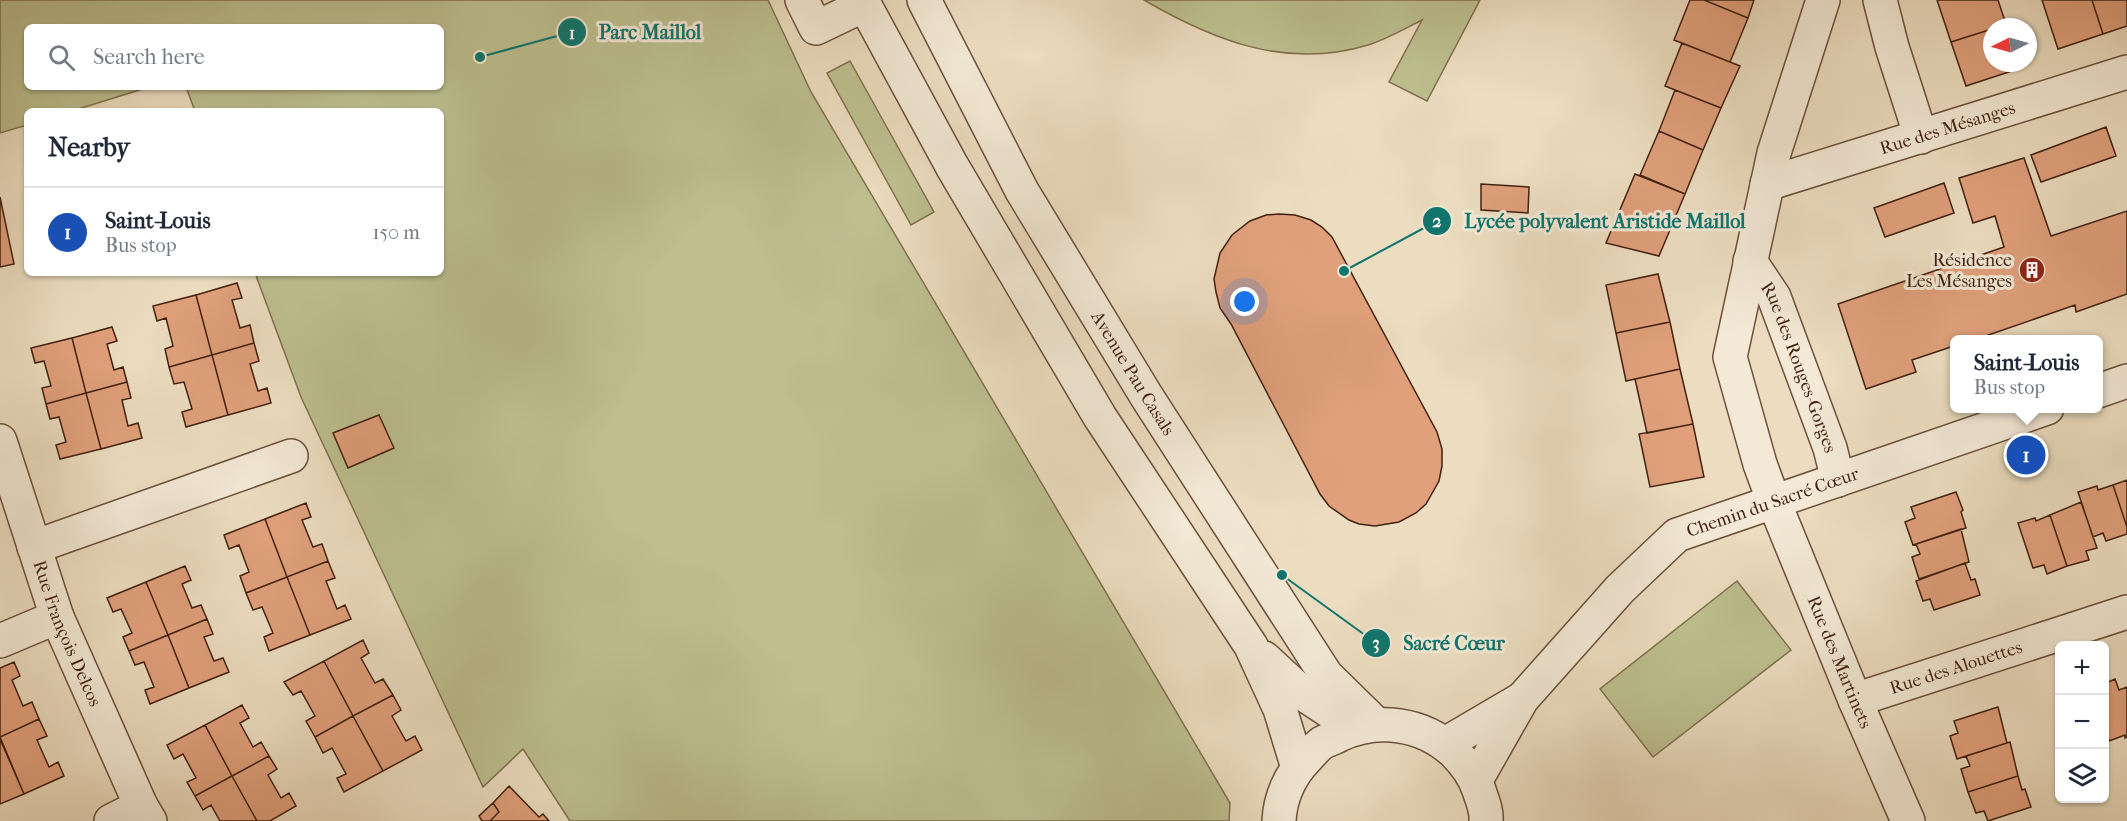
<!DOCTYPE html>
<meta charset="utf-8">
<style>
:root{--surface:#fff;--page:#f2f2f3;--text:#1f2937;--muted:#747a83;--line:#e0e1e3;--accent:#ea580c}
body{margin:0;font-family:"IM FELL French Canon",serif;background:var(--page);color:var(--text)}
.controls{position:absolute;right:18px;bottom:18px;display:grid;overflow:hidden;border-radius:9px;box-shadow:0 2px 4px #0004}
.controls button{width:54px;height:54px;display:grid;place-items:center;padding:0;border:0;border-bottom:2px solid var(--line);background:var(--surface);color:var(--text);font:30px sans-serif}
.compass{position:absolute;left:1983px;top:18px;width:54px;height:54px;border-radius:50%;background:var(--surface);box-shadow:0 2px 4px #0004;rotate:265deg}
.you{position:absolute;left:1245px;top:302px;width:21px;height:21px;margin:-15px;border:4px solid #fff;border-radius:50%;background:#1a73e8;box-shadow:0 0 0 9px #1a73e833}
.badge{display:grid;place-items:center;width:39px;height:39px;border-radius:50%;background:var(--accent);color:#fff;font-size:20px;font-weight:700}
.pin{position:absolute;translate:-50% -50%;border:3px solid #fff;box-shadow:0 2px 6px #0006}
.popup{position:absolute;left:1950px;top:335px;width:153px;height:78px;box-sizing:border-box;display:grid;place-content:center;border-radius:9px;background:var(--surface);filter:drop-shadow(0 2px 4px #0005);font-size:20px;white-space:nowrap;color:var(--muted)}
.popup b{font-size:22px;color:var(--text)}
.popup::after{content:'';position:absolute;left:50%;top:100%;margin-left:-12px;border:12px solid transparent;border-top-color:var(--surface)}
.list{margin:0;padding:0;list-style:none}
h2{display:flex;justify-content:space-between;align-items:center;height:78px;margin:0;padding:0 24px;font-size:26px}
h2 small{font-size:20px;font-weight:400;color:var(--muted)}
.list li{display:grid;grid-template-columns:39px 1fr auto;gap:18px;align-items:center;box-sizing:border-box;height:90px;padding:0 24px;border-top:2px solid var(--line)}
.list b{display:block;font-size:22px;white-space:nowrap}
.list p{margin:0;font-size:20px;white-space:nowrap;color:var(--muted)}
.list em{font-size:20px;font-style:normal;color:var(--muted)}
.icon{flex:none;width:33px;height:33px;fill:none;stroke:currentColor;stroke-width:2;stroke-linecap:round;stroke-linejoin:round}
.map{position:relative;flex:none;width:2127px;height:821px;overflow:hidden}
.search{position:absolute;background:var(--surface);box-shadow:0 2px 4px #0004;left:24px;top:24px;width:420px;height:66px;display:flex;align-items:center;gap:15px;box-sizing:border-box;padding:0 21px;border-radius:9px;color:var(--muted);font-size:22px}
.panel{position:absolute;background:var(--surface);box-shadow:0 2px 4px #0004;left:24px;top:108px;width:420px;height:168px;border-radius:9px}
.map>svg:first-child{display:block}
.green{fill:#bdbf8f;stroke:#80704f;stroke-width:1.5}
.building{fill:#e0a07c;stroke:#42210f;stroke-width:1.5}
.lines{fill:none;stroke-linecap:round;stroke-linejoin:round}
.minor-casing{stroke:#6c503b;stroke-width:36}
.minor{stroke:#f3e9d6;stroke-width:33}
.labels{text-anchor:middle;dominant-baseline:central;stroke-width:6;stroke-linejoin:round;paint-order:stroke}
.street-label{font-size:18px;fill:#42210f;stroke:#f3e9d6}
.poi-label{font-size:18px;fill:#42210f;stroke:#f3e9d6;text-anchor:end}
.leader{fill:none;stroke:#0f766e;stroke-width:2}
.callout-dot{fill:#0f766e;stroke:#f3e9d6;stroke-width:2}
.mark-label{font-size:18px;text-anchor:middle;font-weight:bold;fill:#fff}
.callout-label{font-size:20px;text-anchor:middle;font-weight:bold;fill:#0f766e;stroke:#f3e9d6;stroke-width:6;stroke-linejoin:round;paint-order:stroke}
</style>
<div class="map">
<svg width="2127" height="821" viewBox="0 0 2127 821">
<rect width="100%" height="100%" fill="#ecddc0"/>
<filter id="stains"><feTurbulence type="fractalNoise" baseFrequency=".00333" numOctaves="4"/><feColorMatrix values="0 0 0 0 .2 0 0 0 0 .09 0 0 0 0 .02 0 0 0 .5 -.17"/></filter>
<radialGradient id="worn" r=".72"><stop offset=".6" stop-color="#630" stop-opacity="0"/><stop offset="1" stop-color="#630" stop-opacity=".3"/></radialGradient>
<path class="green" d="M0,0H768L811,92L1230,803L1229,821H570L523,749L483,787L301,397L255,273H441V111H195L186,87H441V27H27V87H149L72,111H27V125L0,133Z
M1144,0H1480L1427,101L1389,82L1422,20C1404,29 1387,39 1368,45C1286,70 1213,40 1144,0Z
M850,61L934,212L911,225L827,73Z
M1737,581L1791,650L1653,757L1600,689Z"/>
<path class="building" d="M1690,0H1704L1748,18L1730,62L1674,40Z
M1704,0H1754L1748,18Z
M1937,0H1998L2006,24L1992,27V29L1951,42Z
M2042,0H2092L2103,34L2058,49Z
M2092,0H2127V26L2103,34Z
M1992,29V63H2023L2024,67L1966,86L1951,42Z
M1682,43L1740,66L1721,108L1665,86Z
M1675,90L1721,108L1703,150L1659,131Z
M2106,127L2116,156L2041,182L2031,155Z
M1659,131L1703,150L1685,194L1640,175Z
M2024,158L2051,236L2127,211V294L2076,312L2075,305L1974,340H1954V346L1912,360L1916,372L1866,389L1838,304L2004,247L1995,216L1973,223L1959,178Z
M1635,174L1685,194L1659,256L1606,243Z
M1944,183L1954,213L1885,237L1874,208Z
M1481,184L1529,187L1528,213L1481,210Z
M0,197L14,264L0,267Z
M1279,214L1295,215L1311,220L1322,227L1332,237L1437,432L1442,449V466L1439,481L1426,504L1416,513L1399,522L1375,526L1359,524L1349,520L1329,506L1320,494L1231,324L1220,308L1216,292L1214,279L1220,253L1232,235L1250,221L1266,215Z
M1658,274L1670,322L1616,333L1606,285Z
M237,283L242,298L232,300L240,328L250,325L254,343L212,355L196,295Z
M196,295L212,355L169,367L165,349L173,346L166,318L157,321L153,306Z
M1670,322L1680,369L1626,381L1616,333Z
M112,327L117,341L107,344L114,370L123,367L127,382L86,393L72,338Z
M72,338L86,393L46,404L42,388L51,386L44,361L35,363L31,348Z
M254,343L259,361L250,364L258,391L267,388L271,403L228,415L212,355Z
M212,355L228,415L186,427L182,412L192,409L184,382L174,384L169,367Z
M1680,369L1693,424L1647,433L1635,379Z
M127,382L131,398L122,400L128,426L138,423L142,438L101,449L86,393Z
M86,393L101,449L60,459L56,445L66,442L59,417L50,419L46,404Z
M379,415L394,448L348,468L333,433Z
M1693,424L1704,477L1650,487L1639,434Z
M2127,480V527L2113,485Z
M2113,485L2127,527V534L2106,541L2103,533L2093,537L2078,492L2097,486L2098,490Z
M1956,492L1963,510L1961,512L1966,528L1913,545L1905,522L1915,518L1911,507Z
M2081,502L2097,548L2086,551L2089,560L2067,566L2050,515Z
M306,503L311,517L302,520L313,547L322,544L328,561L287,577L265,519Z
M2050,515L2067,566L2047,574L2044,565L2033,568L2018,523L2035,518L2036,521Z
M265,519L287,577L246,593L240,576L249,572L239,545L229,549L224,535Z
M1961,529L1969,562L1919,579L1912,557L1920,554L1916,544Z
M328,561L335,578L326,581L337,609L345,605L351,619L310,635L287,577Z
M1965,563L1971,580L1975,579L1980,595L1934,610L1930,599L1923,601L1916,581Z
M185,566L191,580L182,584L192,608L201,605L207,619L168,635L146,582Z
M287,577L310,635L269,651L264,637L273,633L262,607L253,610L246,593Z
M146,582L168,635L129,651L123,637L132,633L121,609L113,612L107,598Z
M207,619L213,634L204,637L214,661L223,658L229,672L189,688L168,635Z
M168,635L189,688L150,704L145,690L154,687L144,662L135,665L129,651Z
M363,640L369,653L361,658L375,683L383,679L393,695L353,716L324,661Z
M324,661L353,716L315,737L306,721L315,716L301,691L293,695L284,682Z
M14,662L20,676L12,680L23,706L32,702L39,719L0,737V668Z
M2115,679L2119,690L2127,687V737L2125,738V735L2109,741L2104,725V684Z
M393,695L401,710L392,716L406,741L415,736L422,750L383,771L353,716Z
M242,705L249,718L240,723L253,747L261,742L269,756L232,776L205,725Z
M1998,707L2007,743L1957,759L1950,736L1958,733L1954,721Z
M353,716L383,771L344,792L337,778L346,774L332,748L323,753L315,737Z
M39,719L47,736L37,740L49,767L58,762L64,776L24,794L0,737Z
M205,725L232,776L195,796L187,782L196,778L183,754L174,759L167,745Z
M0,739L24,794L0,804Z
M2010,742L2018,776L1968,792L1961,769L1970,766L1966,756Z
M269,756L277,769L268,775L281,798L289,793L296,806L270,821H257L232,776Z
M232,776L257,821H220L211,805L203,810L195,796Z
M2018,776L2022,790L2025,789L2031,807L1988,821L1984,811L1976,813L1968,792Z
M509,786L539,817L543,814L549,821H490L499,812L493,803Z
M493,803L499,812L490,821H482L479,816Z"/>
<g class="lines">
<g class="minor-casing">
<g id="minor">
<path d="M802,0L816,28L864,5"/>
<path d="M862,0L952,166L1100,417L1251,646L1280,709L1298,768"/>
<path id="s1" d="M924,0L1022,191L1147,397L1326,675L1376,724"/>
<path id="s2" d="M1823,0L1774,153L1730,357L1760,464L1774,502L1855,700L1908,821"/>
<path d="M1880,0L1892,47L1921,137"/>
<path id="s3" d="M1767,184L2127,72"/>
<path id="s4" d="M1750,261L1774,297L1830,448L1838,480"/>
<path d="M2098,391L2127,381"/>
<path id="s5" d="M0,441L57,617L141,806L150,821"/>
<path d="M34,547L291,456"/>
<path d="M0,641L57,617"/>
<path d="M1264,658L1302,693L1355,728"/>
<path id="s6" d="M1855,700L2127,612"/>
<path d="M1445,744L1520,700"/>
<path id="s7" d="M1476,780L1522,699L1620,589L1677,535L2047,408"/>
<path d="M111,821L141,806"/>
<path d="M1279,821C1280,798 1290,775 1306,759C1311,754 1316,747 1322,743C1327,740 1334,738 1339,735C1378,717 1422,723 1454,752C1465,763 1474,775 1479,790C1482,800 1487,810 1486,821"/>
</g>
</g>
<use href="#minor" class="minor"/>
</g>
<defs>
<g id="building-disc" transform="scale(1.35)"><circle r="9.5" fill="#8f2418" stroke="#f3e9d6"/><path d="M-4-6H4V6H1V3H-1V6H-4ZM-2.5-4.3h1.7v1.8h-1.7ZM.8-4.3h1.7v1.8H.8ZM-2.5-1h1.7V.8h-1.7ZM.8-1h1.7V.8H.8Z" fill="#fff"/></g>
</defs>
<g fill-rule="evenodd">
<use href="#building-disc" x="2032" y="270"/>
</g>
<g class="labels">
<g class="street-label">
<text stroke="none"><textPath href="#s3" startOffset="189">Rue des Mésanges</textPath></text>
<text stroke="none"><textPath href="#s4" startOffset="118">Rue des Rouges-Gorges</textPath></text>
<text stroke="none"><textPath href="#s1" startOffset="428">Avenue Pau Casals</textPath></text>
<text stroke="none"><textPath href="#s7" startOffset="420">Chemin du Sacré Cœur</textPath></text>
<text stroke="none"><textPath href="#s5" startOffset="204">Rue François Delcos</textPath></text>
<text stroke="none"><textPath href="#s2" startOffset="694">Rue des Martinets</textPath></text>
<text stroke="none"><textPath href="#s6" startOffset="106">Rue des Alouettes</textPath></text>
</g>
<g class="poi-label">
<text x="2012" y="260">Résidence<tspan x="2012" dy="21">Les Mésanges</tspan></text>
</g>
</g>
<path class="leader" d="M480 57L572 32M1344 271L1437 221M1282 575L1376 643"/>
<g class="callout-dot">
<circle cx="480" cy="57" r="6"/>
<circle cx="1344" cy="271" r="6"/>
<circle cx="1282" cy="575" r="6"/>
<circle cx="572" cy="32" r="15"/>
<circle cx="1437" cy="221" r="15"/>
<circle cx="1376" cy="643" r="15"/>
</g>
<g class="mark-label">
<text x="572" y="39">1</text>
<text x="1437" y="227">2</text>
<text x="1376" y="649">3</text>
</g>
<g class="callout-label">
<text x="650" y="39">Parc Maillol</text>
<text x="1605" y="228">Lycée polyvalent Aristide Maillol</text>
<text x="1454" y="650">Sacré Cœur</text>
</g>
<rect width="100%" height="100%" filter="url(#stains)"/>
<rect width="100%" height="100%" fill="url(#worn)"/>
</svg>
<div class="controls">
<button>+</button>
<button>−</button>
<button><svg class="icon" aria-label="layers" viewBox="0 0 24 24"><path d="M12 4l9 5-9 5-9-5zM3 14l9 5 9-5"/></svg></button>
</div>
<svg class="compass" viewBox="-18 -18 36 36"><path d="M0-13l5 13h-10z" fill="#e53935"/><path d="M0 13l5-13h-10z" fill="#747a83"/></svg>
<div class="you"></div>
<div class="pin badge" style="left:2026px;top:455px;background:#1a4fb4">1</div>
<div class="popup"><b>Saint-Louis</b>Bus stop</div>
<div class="search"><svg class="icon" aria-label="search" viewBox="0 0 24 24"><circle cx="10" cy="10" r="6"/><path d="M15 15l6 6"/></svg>Search here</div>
<section class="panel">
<h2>Nearby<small></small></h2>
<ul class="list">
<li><span class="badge" style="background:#1a4fb4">1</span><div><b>Saint-Louis</b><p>Bus stop</p></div><em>150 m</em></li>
</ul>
</section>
</div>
